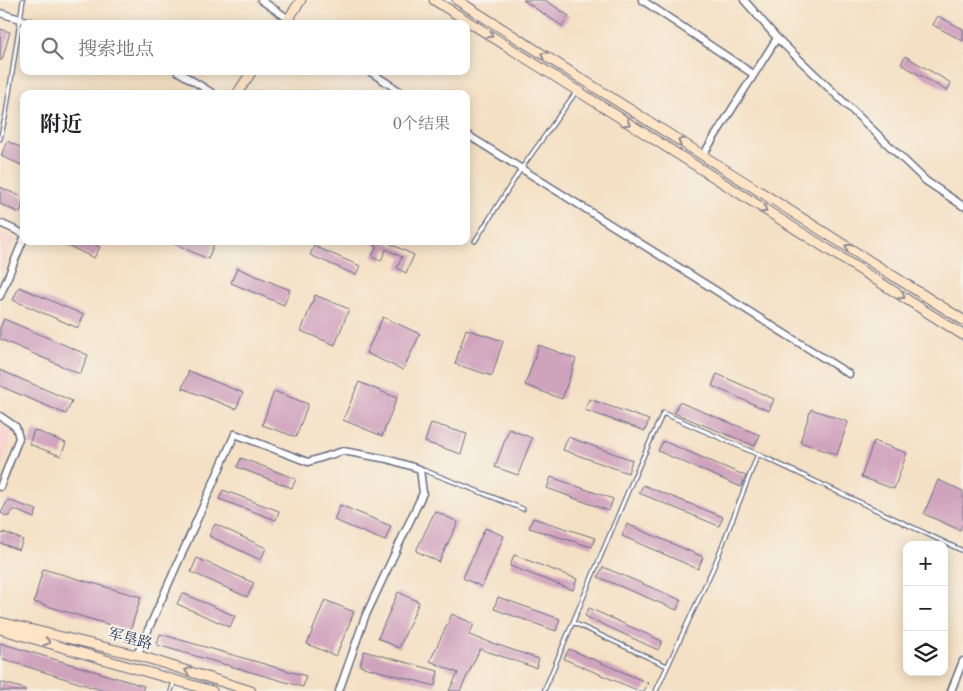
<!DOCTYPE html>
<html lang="zh">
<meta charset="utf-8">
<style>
:root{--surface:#fff;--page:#f2f2f2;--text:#202124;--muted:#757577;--line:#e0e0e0}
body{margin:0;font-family:"Old Standard TT","Noto Serif SC",serif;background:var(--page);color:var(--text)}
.controls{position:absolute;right:15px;bottom:15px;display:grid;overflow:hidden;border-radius:10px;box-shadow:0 2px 12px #0003}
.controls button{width:45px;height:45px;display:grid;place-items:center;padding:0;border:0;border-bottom:1px solid var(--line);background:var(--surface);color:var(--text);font:25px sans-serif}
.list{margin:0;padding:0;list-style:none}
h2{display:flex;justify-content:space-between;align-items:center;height:65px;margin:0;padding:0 20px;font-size:21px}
h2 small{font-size:16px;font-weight:400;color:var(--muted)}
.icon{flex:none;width:28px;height:28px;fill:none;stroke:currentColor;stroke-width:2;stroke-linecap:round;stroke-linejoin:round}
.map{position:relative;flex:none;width:963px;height:691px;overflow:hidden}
.search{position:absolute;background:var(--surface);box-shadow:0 2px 12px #0003;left:20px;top:20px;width:450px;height:55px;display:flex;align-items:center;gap:12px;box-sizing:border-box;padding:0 18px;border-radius:10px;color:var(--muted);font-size:19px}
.panel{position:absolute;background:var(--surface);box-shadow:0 2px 12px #0003;left:20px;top:90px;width:450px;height:155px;border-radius:10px}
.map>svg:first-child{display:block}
.built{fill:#f7d0cd}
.building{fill:#d0a3bd}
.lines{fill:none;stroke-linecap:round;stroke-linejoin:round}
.lane-casing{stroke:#676d82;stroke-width:5.5}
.street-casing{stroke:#676d82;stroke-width:9}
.secondary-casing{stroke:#676d82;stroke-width:11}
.lane{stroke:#fff;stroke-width:3}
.street{stroke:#fff;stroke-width:6}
.secondary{stroke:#ffe4c6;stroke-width:9}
.oneway{stroke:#8d8a92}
.labels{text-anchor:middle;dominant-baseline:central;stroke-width:4;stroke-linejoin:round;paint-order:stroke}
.street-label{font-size:15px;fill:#1b2f5e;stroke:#f7f3e8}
</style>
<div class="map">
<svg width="963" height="691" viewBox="0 0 963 691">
<rect width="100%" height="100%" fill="#f7f3e8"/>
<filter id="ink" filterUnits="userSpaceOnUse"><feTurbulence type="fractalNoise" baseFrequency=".02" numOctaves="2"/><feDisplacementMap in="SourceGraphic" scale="10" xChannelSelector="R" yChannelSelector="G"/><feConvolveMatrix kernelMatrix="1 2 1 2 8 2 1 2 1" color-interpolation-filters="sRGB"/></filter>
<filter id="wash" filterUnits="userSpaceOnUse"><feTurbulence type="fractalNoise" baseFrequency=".0096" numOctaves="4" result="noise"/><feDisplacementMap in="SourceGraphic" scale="20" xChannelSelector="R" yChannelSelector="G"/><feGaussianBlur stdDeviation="1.12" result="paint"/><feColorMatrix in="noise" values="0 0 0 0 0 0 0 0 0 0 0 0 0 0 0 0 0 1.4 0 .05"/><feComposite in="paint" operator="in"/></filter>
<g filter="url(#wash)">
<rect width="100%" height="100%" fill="#f4e0c4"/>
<path class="built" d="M0,232L15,239L0,273Z
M0,424L11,430L10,442L0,468Z"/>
<g id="blocks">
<path class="building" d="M523,0H545L569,16L562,26Z
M938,16L963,29V41L933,25Z
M0,29L10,32L2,60H0Z
M905,56L951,83L947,91L901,64Z
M7,141L24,149V166L1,156Z
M0,187L24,198L20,213L0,204Z
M58,241H87L100,247L94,258Z
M168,241H215L208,259Z
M366,241H384L414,255L406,273L397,268L402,257L386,249L381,261L372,257L377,246Z
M314,246L360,266L356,275L310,255Z
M237,268L290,290L284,305L231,283Z
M19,287L84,315L78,328L13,300Z
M315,295L349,309L335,345L301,331Z
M383,317L420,334L403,370L366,353Z
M4,319L88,355L80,374L0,339V328Z
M466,329L503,341L492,376L455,364Z
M539,345L576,359L562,399L525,385Z
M0,370L72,401L66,414L0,386Z
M189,371L243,393L236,409L182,388Z
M717,374L774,399L769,411L712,386Z
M359,382L397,398L382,436L343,420Z
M274,391L308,404L296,437L262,425Z
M589,399L649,420L645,431L585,410Z
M679,402L760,435L755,446L674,413Z
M811,409L848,422L837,455L800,442Z
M431,423L467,434L461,454L425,442Z
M509,429L532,438L518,475L495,467Z
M34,430L66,443L61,456L29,444Z
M568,437L632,460L628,473L563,450Z
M663,441L746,476L741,487L658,451Z
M874,441L907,453L894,489L861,477Z
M241,458L296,479L292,488L237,467Z
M551,477L613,499L609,511L547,488Z
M938,480L963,491V523L960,530L924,514Z
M643,485L723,517L719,526L639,493Z
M223,490L279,511L276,520L219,499Z
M8,500L37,510L34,518L13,509L8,517L1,513Z
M340,505L391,526L385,541L334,520Z
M435,511L458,522L439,562L416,551Z
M533,518L595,538L592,547L529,528Z
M215,524L266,548L261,560L209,536Z
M627,524L703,557L698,569L622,536Z
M485,528L504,536L482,587L463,578Z
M4,532L23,540L19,550L0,543V533L4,534Z
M514,555L577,579L573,590L510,566Z
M197,558L254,583L247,597L191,572Z
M603,567L681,600L677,610L598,577Z
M43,569L141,597L130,631L34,602Z
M398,592L419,602L399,648L378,638Z
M182,593L235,616L230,627L177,604Z
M498,597L560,619L556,631L494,609Z
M325,600L354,612L336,656L307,644Z
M589,608L662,641L658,650L585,616Z
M452,614L474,624L469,635L539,659L536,668L480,649L460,691H449L458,673L430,661Z
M160,634L306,676L303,687L157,645Z
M0,643L144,686L142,691H104L0,658Z
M569,649L648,683L644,691H639L564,659Z
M364,651L438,671L435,686L360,666Z
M0,682L25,689V691H0Z"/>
</g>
</g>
<g filter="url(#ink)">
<use href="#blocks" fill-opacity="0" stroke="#676d82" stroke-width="1"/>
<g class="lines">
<g class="lane-casing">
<path id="lane" d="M0,139L6,114L23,0
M475,241L521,169L576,92
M421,469L523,509
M574,623L667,666
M171,691L174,682
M544,691L634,477L663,413L764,457L963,551
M656,691L715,564L758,454"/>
</g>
<g class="street-casing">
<path id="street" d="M261,0L296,24
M642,0L753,74
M744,0L777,38L926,181L963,206
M0,13L37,24
M177,71L214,94
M369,71L404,94
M466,134L849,374
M703,155L777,38
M0,223L24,234
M0,296L24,238
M0,416L16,427L19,438L0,487
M137,655L235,434L308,462L343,451L387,459L420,469L423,493L365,617L339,691
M951,691L963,661"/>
</g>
<g class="secondary-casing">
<path id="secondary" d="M434,0L963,335
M457,0L963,320
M285,24L301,0
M237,94L252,71
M0,622L137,655L251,691
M0,629L212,691"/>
</g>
<use href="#lane" class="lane"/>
<use href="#street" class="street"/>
<use href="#secondary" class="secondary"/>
</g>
<defs><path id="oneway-chevron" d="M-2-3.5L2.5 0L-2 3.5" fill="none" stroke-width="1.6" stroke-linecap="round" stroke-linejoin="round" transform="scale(1.25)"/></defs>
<g class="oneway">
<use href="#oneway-chevron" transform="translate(490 35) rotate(33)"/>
<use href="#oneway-chevron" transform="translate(544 55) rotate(-148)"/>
<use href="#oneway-chevron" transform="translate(627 123) rotate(32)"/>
<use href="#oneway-chevron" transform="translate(681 141) rotate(-148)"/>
<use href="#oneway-chevron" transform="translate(764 210) rotate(32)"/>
<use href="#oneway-chevron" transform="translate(848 247) rotate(-147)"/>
<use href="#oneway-chevron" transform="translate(902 296) rotate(32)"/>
<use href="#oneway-chevron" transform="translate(47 642) rotate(16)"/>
<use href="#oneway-chevron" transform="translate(188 671) rotate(-162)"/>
</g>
</g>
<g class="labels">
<g class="street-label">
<text transform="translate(130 640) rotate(15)">军垦路</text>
</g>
</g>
</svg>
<div class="controls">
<button>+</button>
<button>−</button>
<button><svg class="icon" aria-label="layers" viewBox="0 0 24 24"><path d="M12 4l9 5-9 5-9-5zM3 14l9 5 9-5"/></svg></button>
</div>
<div class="search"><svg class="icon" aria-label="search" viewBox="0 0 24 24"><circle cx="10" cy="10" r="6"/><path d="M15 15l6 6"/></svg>搜索地点</div>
<section class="panel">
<h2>附近<small>0个结果</small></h2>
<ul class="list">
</ul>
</section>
</div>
